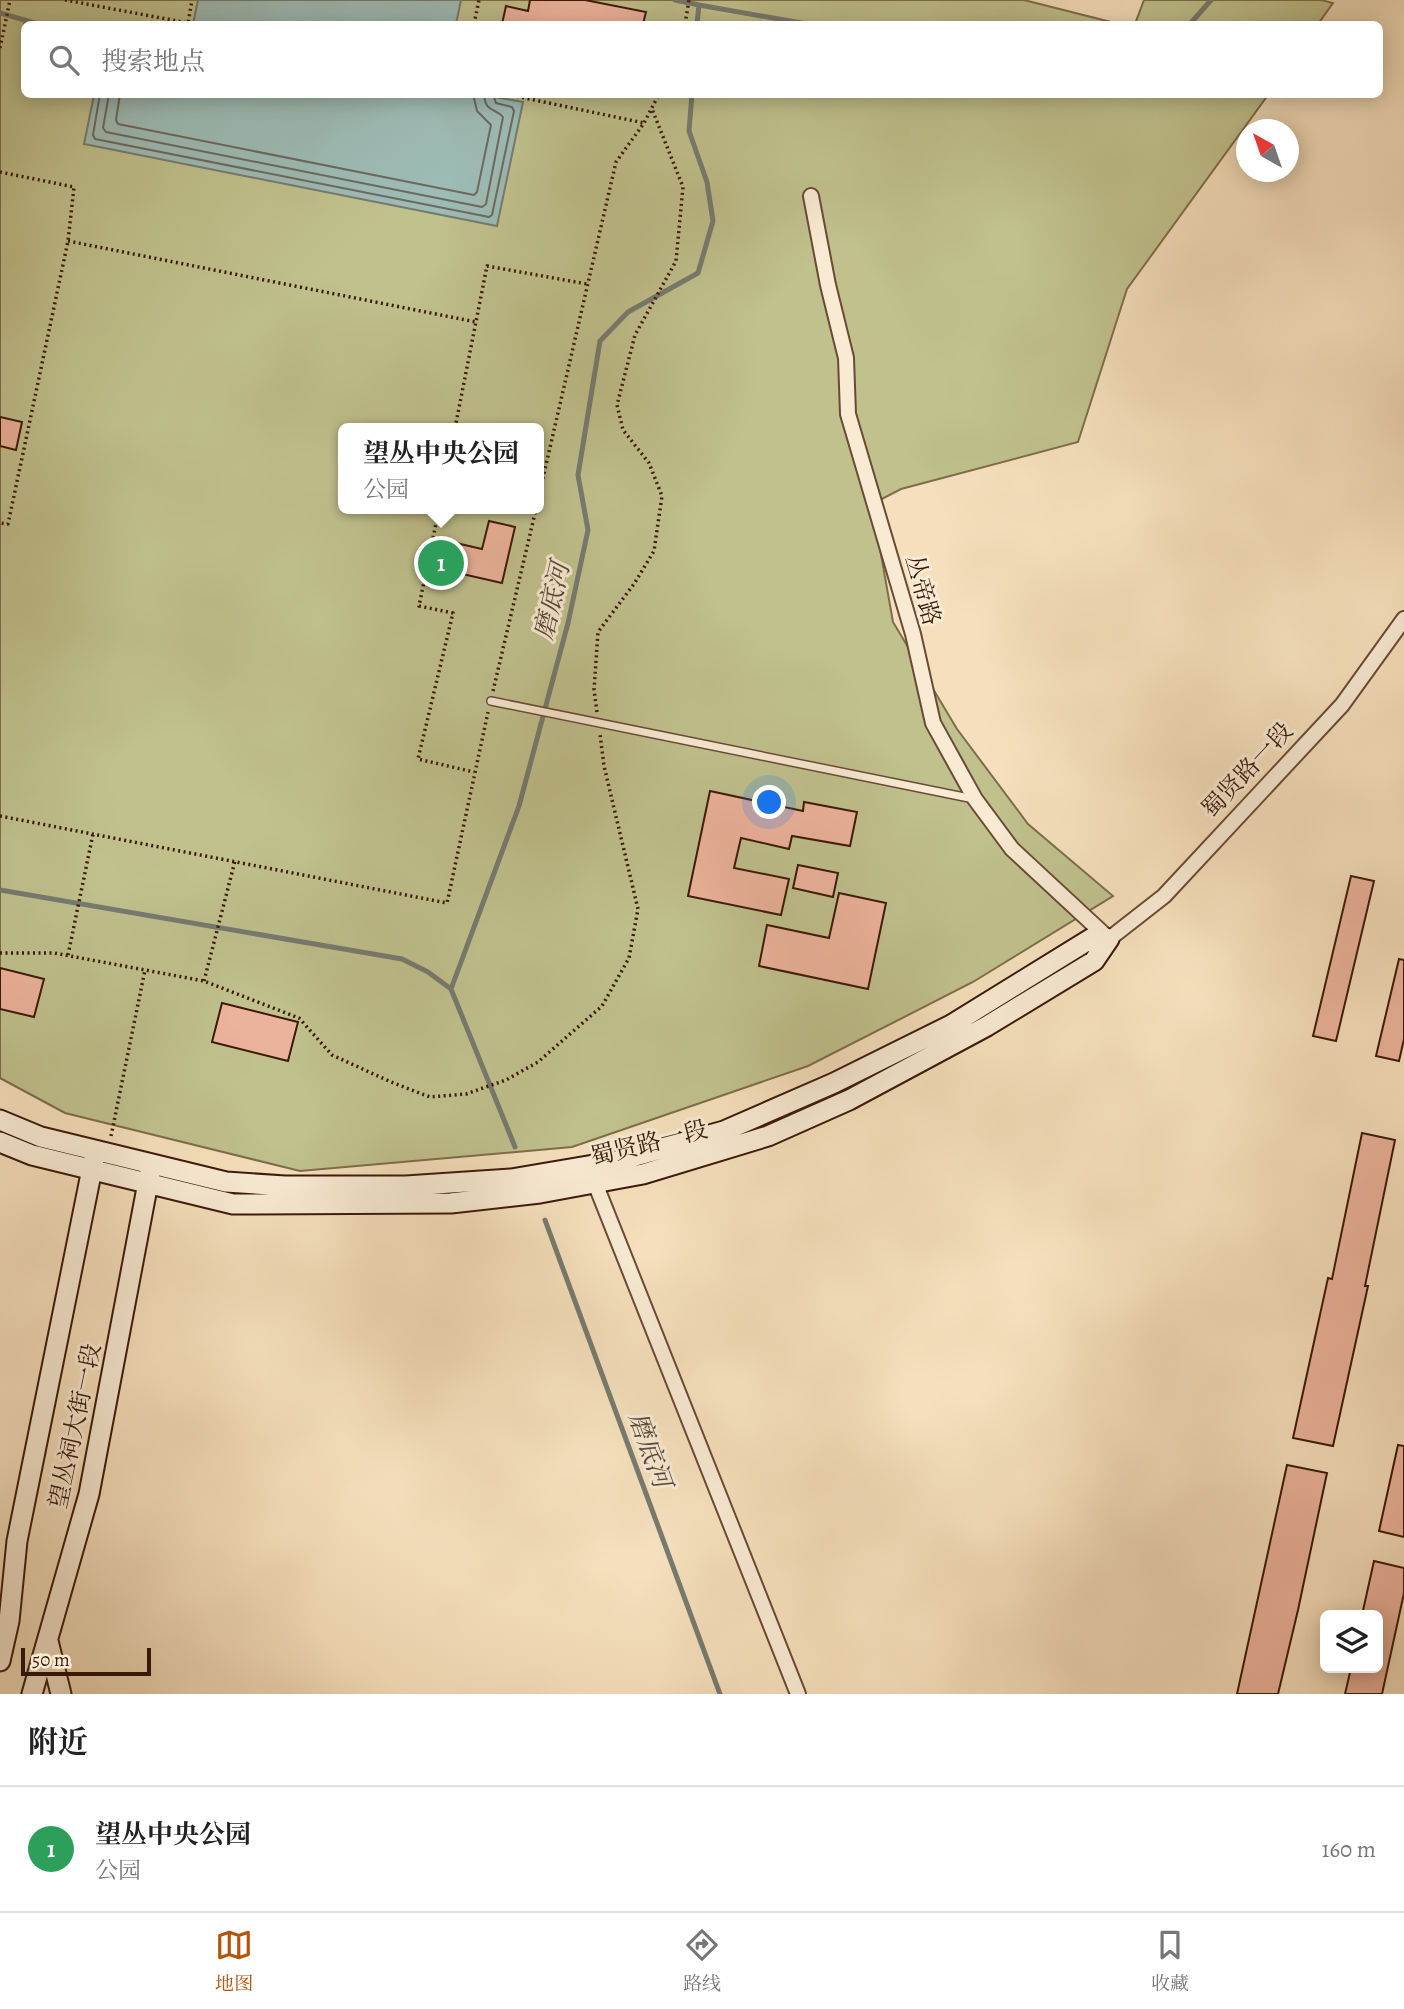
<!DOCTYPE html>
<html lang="zh">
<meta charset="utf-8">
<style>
:root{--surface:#fff;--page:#f2f2f2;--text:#222;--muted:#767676;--line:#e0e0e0;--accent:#b45309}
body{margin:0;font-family:Alegreya,"Noto Serif SC",serif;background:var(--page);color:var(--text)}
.controls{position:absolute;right:21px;bottom:21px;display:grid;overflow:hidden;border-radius:10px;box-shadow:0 4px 18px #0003}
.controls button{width:63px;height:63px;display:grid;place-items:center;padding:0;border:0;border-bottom:2px solid var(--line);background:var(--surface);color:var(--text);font:35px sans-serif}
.compass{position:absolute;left:1236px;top:119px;width:63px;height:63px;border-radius:50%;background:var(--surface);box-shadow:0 4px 18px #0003;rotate:320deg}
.scale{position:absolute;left:21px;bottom:18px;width:130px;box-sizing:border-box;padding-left:7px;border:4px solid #3b1908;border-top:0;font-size:19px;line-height:24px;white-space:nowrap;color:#3b1908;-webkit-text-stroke:5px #f8ead3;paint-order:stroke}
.you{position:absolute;left:770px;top:803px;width:24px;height:24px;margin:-18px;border:5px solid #fff;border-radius:50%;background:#1a73e8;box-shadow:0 0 0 10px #1a73e833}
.badge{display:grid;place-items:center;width:46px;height:46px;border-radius:50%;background:var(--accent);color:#fff;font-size:23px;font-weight:700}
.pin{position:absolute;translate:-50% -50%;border:4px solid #fff;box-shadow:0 2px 7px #0006}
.popup{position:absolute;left:338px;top:423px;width:206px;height:91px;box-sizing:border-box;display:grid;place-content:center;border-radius:10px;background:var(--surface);filter:drop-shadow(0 2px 5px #0005);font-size:23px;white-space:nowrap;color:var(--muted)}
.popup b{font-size:26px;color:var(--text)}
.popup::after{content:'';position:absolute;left:50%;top:100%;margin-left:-14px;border:14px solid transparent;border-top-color:var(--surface)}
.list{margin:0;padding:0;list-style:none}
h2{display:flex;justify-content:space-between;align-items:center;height:91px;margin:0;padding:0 28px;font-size:30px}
h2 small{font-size:23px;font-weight:400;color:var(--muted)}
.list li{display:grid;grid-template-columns:46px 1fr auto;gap:21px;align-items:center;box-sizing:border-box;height:126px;padding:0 28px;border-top:2px solid var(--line)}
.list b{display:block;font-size:26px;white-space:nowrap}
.list p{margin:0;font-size:23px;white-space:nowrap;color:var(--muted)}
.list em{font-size:23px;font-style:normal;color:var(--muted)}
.icon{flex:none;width:38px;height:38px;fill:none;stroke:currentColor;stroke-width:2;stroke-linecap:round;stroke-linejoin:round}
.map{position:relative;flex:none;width:1404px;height:1694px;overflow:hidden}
.search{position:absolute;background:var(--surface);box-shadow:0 4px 18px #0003;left:21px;right:21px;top:21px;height:77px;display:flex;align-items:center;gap:18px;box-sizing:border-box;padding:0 24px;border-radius:10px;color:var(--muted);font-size:26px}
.sheet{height:217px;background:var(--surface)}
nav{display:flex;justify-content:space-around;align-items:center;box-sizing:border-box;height:98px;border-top:2px solid var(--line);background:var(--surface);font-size:19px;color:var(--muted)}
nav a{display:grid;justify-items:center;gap:4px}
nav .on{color:var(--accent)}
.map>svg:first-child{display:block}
.green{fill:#c0c18d;stroke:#7e6d4a;stroke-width:2;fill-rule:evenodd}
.water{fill:#9dbcb6;stroke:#767b70;stroke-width:2}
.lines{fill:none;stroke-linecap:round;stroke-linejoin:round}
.shore{stroke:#6c6a5f;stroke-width:2}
.stream{stroke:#767b70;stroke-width:5}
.building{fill:#ecb39c;stroke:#3b1908;stroke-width:2}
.lane-casing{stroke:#6a4a35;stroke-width:10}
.street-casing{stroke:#6a4a35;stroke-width:18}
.secondary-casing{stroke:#3b1908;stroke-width:23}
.path{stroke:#3b1908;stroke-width:3.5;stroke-dasharray:2 3.5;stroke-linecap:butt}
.lane{stroke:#f8ead3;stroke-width:7}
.street{stroke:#f8ead3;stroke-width:14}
.secondary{stroke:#f8ead3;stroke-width:19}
.labels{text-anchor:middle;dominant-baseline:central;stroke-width:6;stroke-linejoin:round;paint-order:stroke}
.street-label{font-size:24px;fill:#3b1908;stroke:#f8ead3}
.water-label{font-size:26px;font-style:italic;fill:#584a3c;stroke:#f8ead3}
</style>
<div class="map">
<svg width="1404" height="1694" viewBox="0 0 1404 1694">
<rect width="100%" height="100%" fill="#f5dfbc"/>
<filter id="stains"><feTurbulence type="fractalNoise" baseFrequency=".00286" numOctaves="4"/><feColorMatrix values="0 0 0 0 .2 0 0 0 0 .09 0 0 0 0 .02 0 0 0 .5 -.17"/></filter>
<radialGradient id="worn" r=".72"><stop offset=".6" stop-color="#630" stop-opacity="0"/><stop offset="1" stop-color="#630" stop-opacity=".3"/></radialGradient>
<path class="green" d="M0,0H1024L1119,24H24V94L1268,95L1127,289L1078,442L901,489L872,504L893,622L957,729L1028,824L1113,896L973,982L808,1066L572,1147L300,1171L65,1113L0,1078ZM343,428H539V509H343Z
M1144,0H1321L1333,3L1318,24H1135Z"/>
<path class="water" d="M198,0H461L456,24H193Z
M484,95L523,102L497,226L84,144L94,95Z"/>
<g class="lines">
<path class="shore" d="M100,94L93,135L95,139L489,217L492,215L514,111L512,107L496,103L493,94
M109,94L103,128L106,132L482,207L486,204L503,117C496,108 485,113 484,94
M120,94L116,120L118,124L474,195L477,192L491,125L477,111L473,94"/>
<path class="stream" d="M675,0L699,5L697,24
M699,5L807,24
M0,13L38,24
M1190,24L1211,0
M0,890L402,959L428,972L451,989
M515,1147L451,989L519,806L568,623L588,530L578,475L600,341L628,312L698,273L713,221L707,182L689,131L692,94
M545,1220L720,1694"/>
</g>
<path class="building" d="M530,0H585L646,12L643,24H502L506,6L528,11Z
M0,417L22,422L16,450L0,446Z
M489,521L515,527L502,583L436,568L443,540L482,549Z
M710,791L803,811L804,802L857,812L850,846L792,836L789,849L741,838L734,868L789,879L781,915L688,896Z
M798,865L838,873L833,897L793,888Z
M1351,876L1374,881L1336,1041L1313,1036Z
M839,893L886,903L868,989L759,966L767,925L829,938Z
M1399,959L1404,960V1039L1399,1061L1376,1056Z
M0,968L44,979L34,1017L0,1009Z
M222,1003L298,1022L288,1061L212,1042Z
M1362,1133L1395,1140L1365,1286H1368L1333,1446L1293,1438L1328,1278L1332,1279Z
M1398,1445L1404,1446V1537L1379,1531Z
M1287,1465L1327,1473L1298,1610L1278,1694H1237Z
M1374,1561L1404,1568V1593L1382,1694H1345L1351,1668H1378V1615H1362Z"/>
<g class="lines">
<g class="lane-casing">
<path id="lane" d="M491,701L974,799"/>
</g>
<g class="street-casing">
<path id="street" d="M811,196L828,285L846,358L848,414L913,634L933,723L975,799L1012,849L1109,939L1164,896L1342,705L1404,619
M595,1183L798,1694"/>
</g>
<g class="secondary-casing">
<path id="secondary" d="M0,1120L41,1137L226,1182L285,1186H406L511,1179L617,1161L724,1131L834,1083L951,1025L1092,938L1109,939L1094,961L987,1026L849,1100L768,1136L643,1174L540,1193L451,1203L233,1204L32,1155L0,1142
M48,1641L61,1694
M0,1661L9,1621L17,1541L94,1159
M32,1694L89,1494L150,1172"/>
</g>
<path class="path" d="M65,0L188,23L192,0
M474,24L479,0
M685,24L689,0
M0,48L10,0
M506,94L644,123
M0,172L74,187L68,241L8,524L0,523
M68,241L476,322
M455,428L487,266L587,284
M539,495L616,162L644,123L659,94
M439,509L419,606L453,613L418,759L474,772
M493,691L536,509
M597,712L594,690L598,632L634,584L654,551L662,496L649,463L623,430L617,405L635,335L676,261L683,187L652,109
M0,816L447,903L488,712
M0,953H54L204,981L299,1018L332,1055L391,1082L430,1097L466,1094L506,1080L538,1062L602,1006L629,958L638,909L604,766L600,734
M68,955L93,834
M204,981L235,861
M111,1136L145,970"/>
<use href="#lane" class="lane"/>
<use href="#street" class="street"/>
<use href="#secondary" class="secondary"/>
</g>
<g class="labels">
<g class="street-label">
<text transform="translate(923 590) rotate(74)">丛帝路</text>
<text transform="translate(1247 770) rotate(-47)">蜀贤路一段</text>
<text transform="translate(649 1143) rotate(-14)">蜀贤路一段</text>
<text transform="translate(75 1426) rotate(-78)">望丛祠大街一段</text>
</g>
<g class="water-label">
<text transform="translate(552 601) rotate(-77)">磨底河</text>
<text transform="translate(650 1450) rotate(70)">磨底河</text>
</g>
</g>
<rect width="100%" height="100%" filter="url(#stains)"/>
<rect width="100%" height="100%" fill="url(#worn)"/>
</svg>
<div class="controls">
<button><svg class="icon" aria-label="layers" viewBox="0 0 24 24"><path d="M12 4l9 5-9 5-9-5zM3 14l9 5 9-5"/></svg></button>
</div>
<svg class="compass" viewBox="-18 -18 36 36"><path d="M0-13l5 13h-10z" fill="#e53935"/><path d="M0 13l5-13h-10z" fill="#767676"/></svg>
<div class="scale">50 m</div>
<div class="you"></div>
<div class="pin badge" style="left:441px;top:563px;background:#2e9e5b">1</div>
<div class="popup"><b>望丛中央公园</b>公园</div>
<div class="search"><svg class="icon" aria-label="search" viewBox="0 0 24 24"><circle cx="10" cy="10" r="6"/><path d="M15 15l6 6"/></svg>搜索地点</div>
</div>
<section class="sheet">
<h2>附近<small></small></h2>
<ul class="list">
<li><span class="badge" style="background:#2e9e5b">1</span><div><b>望丛中央公园</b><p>公园</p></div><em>160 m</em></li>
</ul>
</section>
<nav>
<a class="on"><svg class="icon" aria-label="map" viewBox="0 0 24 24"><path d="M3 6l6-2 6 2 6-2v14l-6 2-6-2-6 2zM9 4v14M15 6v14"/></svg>地图</a>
<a><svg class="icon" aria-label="directions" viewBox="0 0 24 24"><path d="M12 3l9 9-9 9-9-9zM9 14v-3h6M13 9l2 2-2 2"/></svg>路线</a>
<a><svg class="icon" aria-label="saved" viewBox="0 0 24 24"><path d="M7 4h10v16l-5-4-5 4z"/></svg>收藏</a>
</nav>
